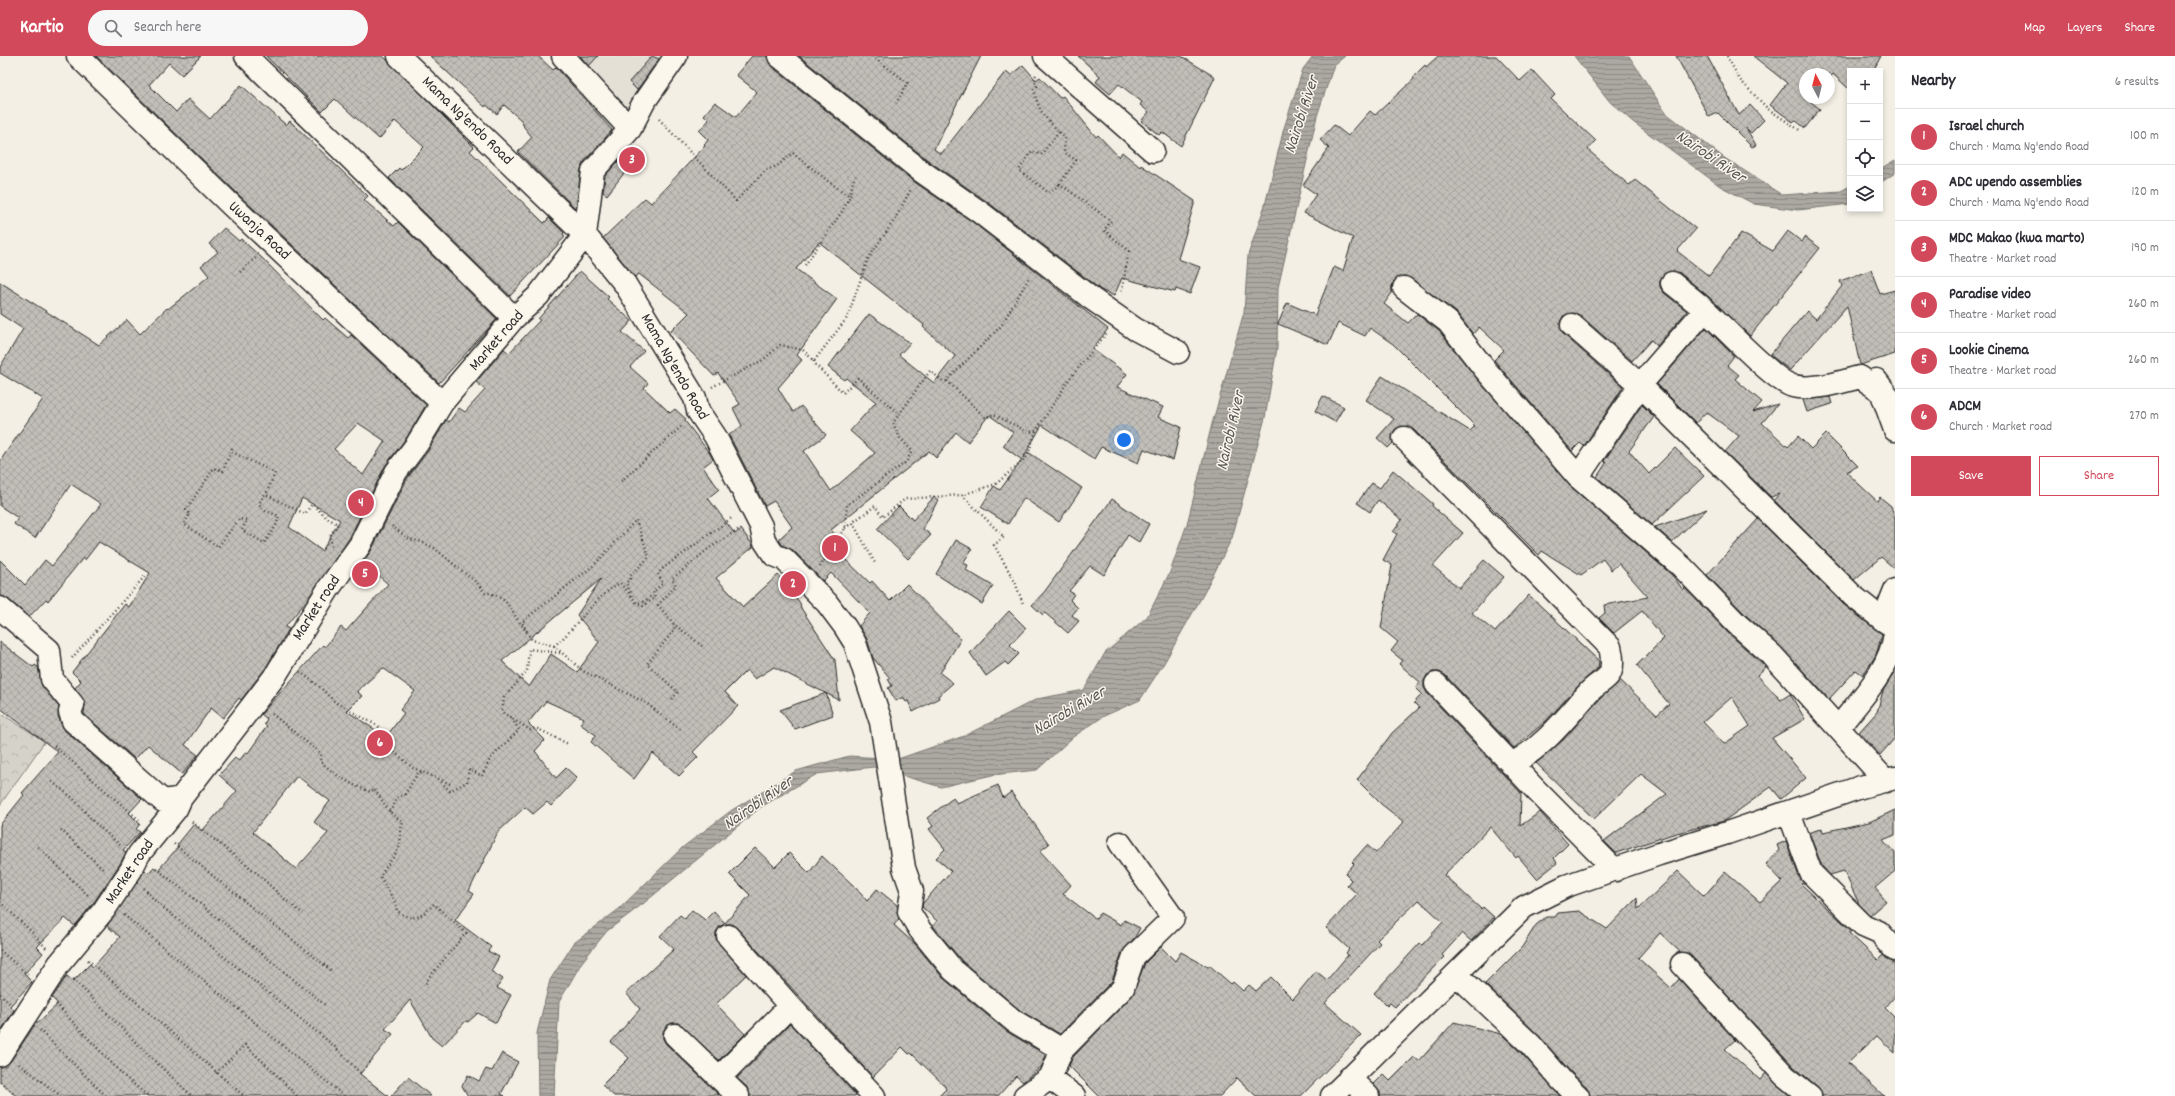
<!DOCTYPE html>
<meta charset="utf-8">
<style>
:root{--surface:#fff;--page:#f7f7f7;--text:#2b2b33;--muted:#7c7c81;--line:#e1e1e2;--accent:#d1495b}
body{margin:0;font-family:Dekko,sans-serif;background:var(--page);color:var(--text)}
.controls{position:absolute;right:12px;top:12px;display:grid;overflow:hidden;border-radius:0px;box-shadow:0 2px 6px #0003}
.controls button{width:36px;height:36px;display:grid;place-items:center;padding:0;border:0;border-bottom:1px solid var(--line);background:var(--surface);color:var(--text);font:20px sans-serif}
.compass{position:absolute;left:1799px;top:12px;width:36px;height:36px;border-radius:50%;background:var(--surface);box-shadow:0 2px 6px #0003;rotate:353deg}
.you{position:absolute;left:1124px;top:384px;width:14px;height:14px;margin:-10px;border:3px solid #fff;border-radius:50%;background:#1a73e8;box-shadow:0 0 0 6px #1a73e833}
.badge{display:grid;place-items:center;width:26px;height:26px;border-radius:50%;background:var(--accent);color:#fff;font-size:13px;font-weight:700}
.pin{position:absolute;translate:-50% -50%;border:2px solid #fff;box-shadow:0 1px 4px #0006}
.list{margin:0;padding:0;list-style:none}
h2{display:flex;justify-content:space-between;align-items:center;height:52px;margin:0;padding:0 16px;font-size:17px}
h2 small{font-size:13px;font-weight:400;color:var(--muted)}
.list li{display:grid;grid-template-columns:26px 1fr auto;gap:12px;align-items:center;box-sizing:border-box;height:56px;padding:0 16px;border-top:1px solid var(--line)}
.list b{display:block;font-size:15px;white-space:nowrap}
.list p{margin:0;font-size:13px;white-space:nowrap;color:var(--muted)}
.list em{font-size:13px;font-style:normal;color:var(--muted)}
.actions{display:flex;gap:8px;padding:12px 16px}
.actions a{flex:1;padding:9px 0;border:1px solid var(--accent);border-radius:0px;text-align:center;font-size:14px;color:var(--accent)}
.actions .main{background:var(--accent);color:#fff}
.icon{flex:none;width:22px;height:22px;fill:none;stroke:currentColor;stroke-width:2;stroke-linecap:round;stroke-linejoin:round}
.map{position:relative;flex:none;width:1895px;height:1040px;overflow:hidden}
header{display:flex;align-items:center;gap:24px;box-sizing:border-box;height:56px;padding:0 20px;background:var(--accent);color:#fff}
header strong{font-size:19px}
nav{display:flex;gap:22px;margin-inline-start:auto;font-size:14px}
.search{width:280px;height:36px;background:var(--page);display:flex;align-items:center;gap:10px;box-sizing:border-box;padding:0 14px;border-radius:22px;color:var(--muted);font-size:15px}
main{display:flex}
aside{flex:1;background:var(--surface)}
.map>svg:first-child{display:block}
.built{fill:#e4e0d6}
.park{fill:url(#park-crowns);stroke:#807e7a}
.water{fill:url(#water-rules);stroke:#787772}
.building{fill:url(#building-cross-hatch);stroke:#2b2b2b;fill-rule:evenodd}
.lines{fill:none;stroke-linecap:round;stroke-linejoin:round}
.minor-casing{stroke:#2b2b2b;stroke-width:25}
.path{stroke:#2b2b2b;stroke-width:2.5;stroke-dasharray:1 3;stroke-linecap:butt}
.minor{stroke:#fbf7ec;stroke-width:22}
.labels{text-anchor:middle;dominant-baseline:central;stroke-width:3;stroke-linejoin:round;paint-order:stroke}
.street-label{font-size:16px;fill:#2b2b2b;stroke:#fbf7ec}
.water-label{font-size:17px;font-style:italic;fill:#585755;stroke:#fbf7ec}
</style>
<header>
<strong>Kartio</strong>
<div class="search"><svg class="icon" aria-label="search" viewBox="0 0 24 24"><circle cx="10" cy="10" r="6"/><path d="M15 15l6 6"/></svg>Search here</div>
<nav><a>Map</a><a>Layers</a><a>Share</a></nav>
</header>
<main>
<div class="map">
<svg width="1895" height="1040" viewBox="0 0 1895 1040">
<defs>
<pattern id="park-crowns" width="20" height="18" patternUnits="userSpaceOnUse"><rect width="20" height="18" fill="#d5d2c9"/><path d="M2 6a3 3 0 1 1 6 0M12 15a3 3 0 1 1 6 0" fill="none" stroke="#b7b4ad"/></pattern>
<pattern id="water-rules" width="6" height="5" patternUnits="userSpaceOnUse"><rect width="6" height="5" fill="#aca9a2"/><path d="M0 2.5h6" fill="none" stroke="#8c8a84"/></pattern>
<pattern id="building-cross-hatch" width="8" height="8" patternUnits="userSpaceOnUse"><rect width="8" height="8" fill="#c0beb6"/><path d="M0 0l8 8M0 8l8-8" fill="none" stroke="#a5a39d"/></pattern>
</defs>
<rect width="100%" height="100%" fill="#f3efe4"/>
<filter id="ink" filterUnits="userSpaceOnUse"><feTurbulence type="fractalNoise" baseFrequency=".025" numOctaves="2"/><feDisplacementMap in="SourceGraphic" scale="8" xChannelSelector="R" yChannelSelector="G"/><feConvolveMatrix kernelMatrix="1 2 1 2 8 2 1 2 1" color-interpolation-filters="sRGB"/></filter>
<g filter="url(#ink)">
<path class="built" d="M580,0H665L629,53Z"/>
<path class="park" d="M0,657L45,685L0,749Z"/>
<path class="water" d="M1313,0H1345L1334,9L1317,60L1278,232L1277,292L1265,362L1232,482L1204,537L1164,607L1140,644L1104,660L1073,681L1037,714L992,719L941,731L873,711L817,718L761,751L644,847L607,875L582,906L559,946L554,1040H538L537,977L550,924L574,887L619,853L683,791L732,754L796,715L849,700L898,703L964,680L1037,643L1084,634L1105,597L1147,561L1170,516L1187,468L1212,368L1244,256L1248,199L1265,149L1284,72L1303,13Z
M1574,0H1629L1666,57L1723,101L1782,139L1841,135L1850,130V148L1798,154L1754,148L1720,130L1633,66L1610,46Z
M1895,104V117L1880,127V113Z"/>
<path class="building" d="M96,0H201L182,19L169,7L149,29L176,56L188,43L210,63L241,29L286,69L290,65L368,140L364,144L394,170L398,166L497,263L439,327L238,138Z
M266,0H383L474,91L470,95L544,167L549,162L564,177L563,178L565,181L510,240L389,122L399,112L401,114L424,91L395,65L379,83L335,43L322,56Z
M430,0H538L553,14L556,11L612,74L583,107L581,113L576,153L518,96L532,81L524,71L521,64L504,49L497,58L486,49L485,51Z
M580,0H598L589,10Z
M652,0L659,3L637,34L629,26Z
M752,0H767L771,10L913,125L974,167L1108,273L1092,293L1127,318L1117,331L1163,351L1158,361L1181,371L1173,404L1144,393L1138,407L1101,391L1094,403L1042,369L1023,402L1028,396L1082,432L1059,466L1024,442L1008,468L981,451L994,430L1000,434L1022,404L1003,390L1013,376L989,359L968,386L956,376L936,402L929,395L831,474L837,481L832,485L848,500L845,503L870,527L872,525L890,545L907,528L961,583L940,617L953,627L938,640L939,642L913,656L908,645L906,646L903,641L896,645L888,632L892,630L888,623L890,622L873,602L867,583L859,570L870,557L831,517L823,525L793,494L782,489L779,483L792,471L774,445L765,450L729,379L742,370L733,352L740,348L718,317L714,320L671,275L689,257L639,218L635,221L603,182L645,142L651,147L705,90L704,89L708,84L699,75L709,64L704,59L715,46L736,61L757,36L736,19ZM819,186L924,269L923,271L955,300L934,327L899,299L910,287L869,258L828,311L844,324L846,322L876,346L850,375L875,397L831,435L804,395L826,379L801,350L793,356L778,332L802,304L797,299L837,243L796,213Z
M799,0H981L934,93L941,98L1006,15L1011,19L1023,9L1036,24L1040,21L1060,42L1063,40L1096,81L1098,79L1119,101L1122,96L1140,111L1141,109L1195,145L1178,203L1200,211L1190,238L1176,233L1175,236L1122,222L1114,240L1101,234L989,147L929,105Z
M1078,0H1181L1215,21L1181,90L1162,76L1159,79L1141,65L1149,56L1140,49L1142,46L1119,28L1110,38L1096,26L1100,20Z
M1438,0H1496L1520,25L1532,14L1555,39L1551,43L1596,85L1588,94L1629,129L1635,124L1696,173L1677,195L1709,220L1741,177L1773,195L1788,175L1802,186L1805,181L1820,192L1750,280L1709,241L1680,217L1674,215L1663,219L1660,225V231L1664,237L1687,255L1657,290L1651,284L1632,305L1580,259L1574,257L1563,260L1560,267L1563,278L1623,331L1584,390L1580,387L1572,395L1494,304L1504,294L1479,271L1473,278L1456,256L1406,220L1399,221L1394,225L1392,231V237L1384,248L1408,267L1417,258L1439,275L1474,319L1569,429L1673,520L1683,534L1685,532L1728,577L1763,608L1766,611L1757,619L1781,644L1790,638L1805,663L1772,682L1806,722L1781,743L1771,731L1724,765L1673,778L1616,797L1604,785L1667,738L1641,718L1594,763L1536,707L1563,684L1600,643L1620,624L1657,659L1669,648L1637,609L1664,582L1642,555L1614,577L1599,562L1605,557L1604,549L1648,541L1619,508L1611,514L1603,503L1581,519L1542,495L1539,499L1413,373L1401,370L1396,373L1392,379L1393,387L1388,392L1377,382L1394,363L1366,344L1382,320L1470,375L1475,370L1393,288L1370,272L1365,280L1338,267L1328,289L1278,268L1287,247L1315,259L1334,211L1343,215L1353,182L1304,157L1316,138L1303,129L1329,92L1320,84L1334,69L1348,80L1370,55L1375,59L1414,23L1413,21L1425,9L1426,11ZM1732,641L1750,670L1724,688L1703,666Z
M1676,0H1707L1739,59L1750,49L1764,64L1751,77L1746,72L1756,89L1752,91L1718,57L1709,61Z
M1753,0H1881L1873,15H1850V34L1833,18L1829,23V18H1805V42H1814L1811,46L1820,53L1805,72L1795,64L1793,66L1770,49L1787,27Z
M631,91L639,98L607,139L603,136L605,120Z
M224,172L239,185L241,183L262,202L323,264L325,262L348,282L351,279L426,349L407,381L385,410L349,483L307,544L285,571L289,573L265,613L241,644L239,642L223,662L211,652L185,689L198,699L182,718L148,689L135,703L84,658L85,647L75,632L81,625L72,616L125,548L129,551L150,517L99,486L85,504L83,502L48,545L46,543L29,561L8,543L0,540V504L25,529L45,504L52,510L101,448L71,428L35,482L14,468L18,462L0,450V405L43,343L0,317V311L23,273L0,258V226L99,289L127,264L140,278L167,252L168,253L209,220L201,210L218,196L209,188ZM358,367L385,385L363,419L334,393ZM302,442L340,464L322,495L289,471Z
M1871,214L1880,238L1895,234V298L1860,309L1847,250L1790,314L1770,299L1807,255L1816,263L1842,230L1840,225Z
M580,215L609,241L607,243L632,265L622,276L644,295L630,311L648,327L644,332L670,357L675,353L686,363L685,365L708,395L713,403L703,411L719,433L708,442L735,478L741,473L752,488L753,491L716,522L743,551L778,519L800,547L801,552L835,604L839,644L774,611L755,623L747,614L725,636L738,650L693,696L698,701L679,720L653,697L634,723L591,686L596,679L580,668L584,662L546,645L528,667L545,684L535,695L556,722L566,712L577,722L551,750L547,746L533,758L525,751L498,776L469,835L474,838L455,864L491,891L488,895L499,901L491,915L503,923L497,932L511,939L496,967L478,957L468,966L466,965L442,990L432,982L410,944L385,973L393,978L360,1018L388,1040H16L0,1026V1011L10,1006L34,970L58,948L52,942L67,920L73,925L90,908L93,911L120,881L107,870L145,814L148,817L154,811L158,814L179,790L177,789L194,768L202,775L237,735L219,719L235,702L239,705L246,696L248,697L267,670L264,668L267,663L261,658L323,589L325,591L341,571L346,575L388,528L363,506L371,495L407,423L428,395L446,364L449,366L459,352L465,356L485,334L476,326L504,293L509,297L540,264L538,263ZM601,523L577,559L599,586L577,616L551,598L529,631L502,605ZM383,612L415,635L400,654L404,657L386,681L347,655L362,640L357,635ZM297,720L330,745L314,766L328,777L296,813L253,776Z
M1706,272L1734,300L1727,309L1739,319L1735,323L1762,346L1753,356L1778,348L1762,367L1788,391L1798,380L1811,393L1826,378L1858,410L1846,416L1877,445L1880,441L1891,450L1895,464V513L1881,501L1854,524L1774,444L1779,438L1771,441L1725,396L1739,380L1706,356L1696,367L1657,328Z
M1323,340L1344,351L1335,366L1315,355Z
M1830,341L1832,348L1807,356L1803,344Z
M1642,349L1654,361L1629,395L1649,418L1675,392L1704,420L1652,469L1597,421L1606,407L1604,405Z
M1393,414L1433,448L1432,450L1463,477L1433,510L1459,532L1484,504L1504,521L1472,557L1495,576L1529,539L1599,605L1598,612L1582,626L1545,666L1514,692L1445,619L1439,616H1433L1427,619L1424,625V631L1427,637L1521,737L1520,770L1540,756L1568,788L1554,802L1557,807L1537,823L1518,800L1516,802L1490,771L1444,819L1481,853L1483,851L1494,861L1471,885L1462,877L1442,899L1444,901L1395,951L1390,947L1387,950L1374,937L1420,887L1422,889L1443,866L1419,844L1377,884L1380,887L1325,947L1361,979L1301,1040H1256L1237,1022L1220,1040H1099L1069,1010L1073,1001L1132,940L1145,907L1161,891L1175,905L1181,896L1208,911L1209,909L1231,928L1233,926L1243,935L1249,929L1256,935L1271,921L1293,943L1316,915L1327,924L1348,899L1346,897L1349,893L1326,872L1357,838L1347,829L1351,824L1345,818L1354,808L1352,806L1367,789L1376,797L1404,766L1381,748L1357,724L1392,677L1419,652L1414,647L1422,638L1415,631L1420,626L1399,608L1402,604L1391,595L1398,586L1381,572L1392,509L1383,504L1397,478L1393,476L1402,464L1378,444L1370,456L1357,447L1372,427L1380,432Z
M934,441L938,444L923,473L931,479L908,503L877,473L899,450L913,464Z
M1112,443L1149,468L1139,486L1128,479L1104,519L1090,510L1069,535L1074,538L1070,544L1078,552L1072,559L1079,565L1068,577L1045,557L1043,559L1032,549L1045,535Z
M1707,453L1672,486L1655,471Z
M1758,463L1844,549L1882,578L1876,599L1863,619L1856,614L1829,643L1781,591L1746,559L1707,519Z
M956,484L972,493L963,507L968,509L966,514L993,530L982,548L936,518Z
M1009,555L1026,572L1010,589L1019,598L1008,609L1005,606L986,620L970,597Z
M0,586L33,611L35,609L38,611L42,630L59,651L58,660L64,674L142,743L129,757L140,768L136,773L140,776L123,794L126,796L120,808L94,846L75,870L65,862L37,891L43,897L24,918L32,926L10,950L14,954L0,976V769L24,739L22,737L58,696L0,652Z
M1895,615V682L1880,699L1859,676L1877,656L1883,635Z
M826,637L833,659L795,673L780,654Z
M998,729L1003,742L1011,736L1049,788L1040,795L1071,829L1063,838L1096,863L1100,857L1121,869L1124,864L1140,872L1135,881L1122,896L1112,925L1060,978L1021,955L962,905L933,870L937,865L922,851L923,847L951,815L936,802L945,793L929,773L933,770L927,762L953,742L957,747Z
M1895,754V779L1883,784L1895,797V815L1875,832L1886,845L1870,859L1859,848L1844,815L1830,819L1822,810L1809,777L1822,772L1823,776L1869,766Z
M1786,785L1799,821L1804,827L1801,828L1841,865L1852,875L1849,877L1878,904L1883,899L1895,908V940L1885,952L1895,962V997L1877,980L1848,1007L1884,1040H1822L1818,1031L1794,1011L1691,900L1680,896L1660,877L1638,902L1671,932L1679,923L1735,984L1725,993L1760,1024L1766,1017L1790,1040H1590L1587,1031L1571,1016L1539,980L1485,928L1522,891L1536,869L1546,861H1555L1558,857L1579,855L1607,873L1637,842L1638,853L1678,815L1704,840L1725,816L1760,846L1782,825L1766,808L1779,794L1777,789Z
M755,792L775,811L789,797L809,817L822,800L855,831L867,845L877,833L897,849L899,863L894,869L917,890L943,922L1006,975L1046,999L1042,1010L1023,1026L1016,1020L998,1040H939L946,1033L944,1029L911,997L909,998L902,991L873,1021L737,872L732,868H726L720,870L716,876V883L746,919L716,948L745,978L719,1004L678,967H672L666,970L663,976V983L666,988L719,1039L614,1040L602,1029L629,1002L611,986L640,953L626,937L674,893L660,880L680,859L685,863L692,854L705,864L714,855L725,867L750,839L729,818Z
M1454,966L1501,978L1521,997L1560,1040H1380V1036L1373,1028L1383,1018L1390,1025L1414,1001L1419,1005Z
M790,968L856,1039L855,1040H750L747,1031L737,1022Z
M502,997L518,1006L501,1038L505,1040H468L462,1030L468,1019L479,1025L486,1013L492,1015Z
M408,1021L431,1040H391Z"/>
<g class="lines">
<g class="minor-casing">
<path id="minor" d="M78,0L229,147L442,347
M246,0L514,262
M399,0L585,179L625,228L695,342L698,355L715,380L761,470L764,484L774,499L784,503L827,547L845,571L855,587L881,666L904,812L912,835L909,856L920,874L953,914L1014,965L1062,994L1050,1022L1074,1040
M563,0L630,73
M779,0L921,115L981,157L1092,243L1135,273L1178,296
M1045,0L1153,95
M1672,227C1683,236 1694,244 1705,254C1722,269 1775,326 1793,330C1814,335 1840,326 1860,321L1888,340L1876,324L1881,335L1895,374
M1404,232L1448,266L1483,311L1578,421L1682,511L1737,568L1772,599L1886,725
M1572,269L1640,329L1853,540L1883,564
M1404,382L1610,591C1612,599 1614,613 1608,620C1604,625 1596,629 1591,634C1567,660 1544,692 1511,708
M1578,421L1640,329L1705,254
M0,552L49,594L52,623L73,649L70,656L73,665L163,745L181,742
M1894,571L1883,564L1895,534
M1436,628L1535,733L1615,814
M1839,671C1860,643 1890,614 1895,578
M1789,757L1811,817L1863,869L1879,876L1895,894
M728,880L790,950L874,1040
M1682,908L1785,1020L1810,1040
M1456,918L1530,988L1562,1025L1578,1040
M675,979L738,1040
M1062,994L1123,932L1134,900L1173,862L1120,787
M0,999L59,908L104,854L131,814L139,798L176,753L181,742L275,620L329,532L360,489L396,416L417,388L442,347L514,262L538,240L585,179L593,115L630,73L644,46L676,0
M719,1022L790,950
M1349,1022L1368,1040
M1025,1040L1050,1022
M1332,1040L1524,851L1566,830L1659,798L1727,777L1861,731L1895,722"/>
</g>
<path class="path" d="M872,0L908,27L896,47
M1727,0L1740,24L1768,53L1801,75
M1036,19L1034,22L1037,30L1034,33C1039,60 1048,63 1065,82L1064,96L1076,104L1060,128L1111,165L1104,174L1129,195L1121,238
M659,63L736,145L766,114L777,110L793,97L829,126L850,140L853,125L856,120
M1059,76L1041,99L1032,95L1019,114L1049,137L1060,128
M805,209L843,154L850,140
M240,216L257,201
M814,305V307L843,337L858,322L899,358
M947,325L986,362L993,358L1028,376L1036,375
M712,331L763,304L780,289L803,294L814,305L847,262L868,203L895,163L911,133
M232,392L223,415L214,412L186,454L190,458L184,468L218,491L239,463L247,464L242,474L264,487L276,470L279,460L266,455L259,448L265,438L305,458L312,448L327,462L338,468L329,481L333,492
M232,396L275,417L266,438
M621,425L683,369
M962,439L1004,481L994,489L1015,526L1023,548
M853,467L875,507
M392,470L409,483L422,486L434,492L477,527L485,537H491L505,545L532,584L554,590L583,615L646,647L682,675
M845,472L875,450L883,461L905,443L962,439L996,428L1027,401L1036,375L1070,322L1106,278
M820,511L845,472L847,449L906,406L912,395L900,382L893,367L930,315L943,325H946L1001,270L1030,220
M639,547L645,545L651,540
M527,575L522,566L594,509L636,464L649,501L630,520V523L626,527L633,541
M554,590C561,584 568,578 574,570C589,554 600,538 620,527L637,547L643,550L655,542L653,536L663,527L658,518L662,513L733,461
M702,590L674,568L658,549L676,529L672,523L707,494L739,473
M560,597L529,593L527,615L504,642L502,656L530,674L536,672L568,688
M72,602L146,519
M300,616L320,631L335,646L378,670L383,676L384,687L413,712L453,729
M672,643L678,636L647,608L674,574V568
M272,658L321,698L320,705C335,719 351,729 371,736L374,733L390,756L403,767C399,775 402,783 399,791C396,799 385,811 380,821L396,848L397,855C413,866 421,862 434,848L466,877L430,920L425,929
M54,690L139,764
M52,726L73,742L94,766L120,789
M441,726L450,735L467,726L469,713L482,720L490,703L519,674L510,660
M390,756L398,741L405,738L418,717L424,718
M192,766L258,818L280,839L303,858
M61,774L105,815
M174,788L255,854L332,915
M38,791L89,840
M156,812L325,949
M144,832L154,844L334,990L360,1017
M0,846L32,876L46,892
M124,859L344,1040
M0,894L28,919
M88,904L244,1040
M73,923L147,998L192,1040
M0,938L9,947
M56,948L124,1020L148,1040
M40,974L106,1040
M19,1008L61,1040
M216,1017L245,989L270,1012L297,1040
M0,1026L17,1040"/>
<use href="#minor" class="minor"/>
</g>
</g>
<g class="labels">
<g class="street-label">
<text transform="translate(467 65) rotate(44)">Mama Ng'endo Road</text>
<text transform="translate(259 175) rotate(43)">Uwanja Road</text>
<text transform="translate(497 285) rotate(-49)">Market road</text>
<text transform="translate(674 311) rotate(60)">Mama Ng'endo Road</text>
<text transform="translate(317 552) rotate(-57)">Market road</text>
<text transform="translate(130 816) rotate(-56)">Market road</text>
</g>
<g class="water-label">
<text transform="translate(1303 59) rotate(-72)">Nairobi River</text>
<text transform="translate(1710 102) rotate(34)">Nairobi River</text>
<text transform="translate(1232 375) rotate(-77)">Nairobi River</text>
<text transform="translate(1070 656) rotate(-30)">Nairobi River</text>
<text transform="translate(759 748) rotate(-35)">Nairobi River</text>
</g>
</g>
</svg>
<div class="controls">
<button>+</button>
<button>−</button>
<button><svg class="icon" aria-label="locate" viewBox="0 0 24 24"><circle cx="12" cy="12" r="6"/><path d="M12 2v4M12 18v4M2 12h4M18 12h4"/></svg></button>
<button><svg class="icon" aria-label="layers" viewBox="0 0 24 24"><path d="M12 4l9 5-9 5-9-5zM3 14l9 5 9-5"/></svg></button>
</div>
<svg class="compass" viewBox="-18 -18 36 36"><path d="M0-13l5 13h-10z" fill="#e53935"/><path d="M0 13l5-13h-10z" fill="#7c7c81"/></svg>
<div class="you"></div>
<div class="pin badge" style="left:835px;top:492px">1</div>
<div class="pin badge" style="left:793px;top:528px">2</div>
<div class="pin badge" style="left:632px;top:104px">3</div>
<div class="pin badge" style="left:361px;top:447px">4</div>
<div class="pin badge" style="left:365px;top:518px">5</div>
<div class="pin badge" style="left:380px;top:687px">6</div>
</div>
<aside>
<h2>Nearby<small>6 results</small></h2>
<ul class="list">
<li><span class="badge">1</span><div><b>Israel church</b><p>Church · Mama Ng'endo Road</p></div><em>100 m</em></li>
<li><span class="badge">2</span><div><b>ADC upendo assemblies</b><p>Church · Mama Ng'endo Road</p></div><em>120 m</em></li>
<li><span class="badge">3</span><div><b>MDC Makao (kwa marto)</b><p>Theatre · Market road</p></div><em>190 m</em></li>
<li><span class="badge">4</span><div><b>Paradise video</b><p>Theatre · Market road</p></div><em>260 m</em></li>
<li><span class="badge">5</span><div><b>Lookie Cinema</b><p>Theatre · Market road</p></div><em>260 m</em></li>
<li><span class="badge">6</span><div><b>ADCM</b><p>Church · Market road</p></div><em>270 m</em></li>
</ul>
<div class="actions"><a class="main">Save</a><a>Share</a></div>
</aside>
</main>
